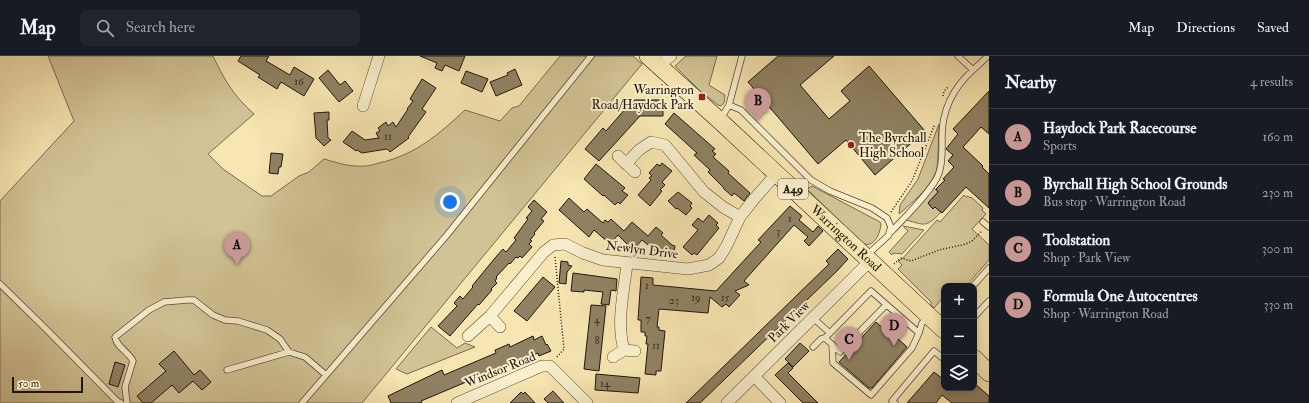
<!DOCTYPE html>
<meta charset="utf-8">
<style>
:root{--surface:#171b24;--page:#20242c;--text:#f1f3f6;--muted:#9ea1a6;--line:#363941;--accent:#c59692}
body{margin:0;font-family:"IM FELL Double Pica",serif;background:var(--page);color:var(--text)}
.controls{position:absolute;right:12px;bottom:12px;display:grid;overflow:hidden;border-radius:8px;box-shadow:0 2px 10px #0003}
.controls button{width:36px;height:36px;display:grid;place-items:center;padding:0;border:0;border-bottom:1px solid var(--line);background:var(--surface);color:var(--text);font:20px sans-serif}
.scale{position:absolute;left:12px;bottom:10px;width:71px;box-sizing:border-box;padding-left:4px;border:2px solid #20160d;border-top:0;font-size:11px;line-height:14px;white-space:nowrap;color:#20160d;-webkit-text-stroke:3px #faefcd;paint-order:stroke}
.you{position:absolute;left:450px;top:146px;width:14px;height:14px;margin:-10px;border:3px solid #fff;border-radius:50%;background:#1a73e8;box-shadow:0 0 0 6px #1a73e833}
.badge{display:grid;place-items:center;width:26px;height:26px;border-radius:50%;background:var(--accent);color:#111;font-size:13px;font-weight:700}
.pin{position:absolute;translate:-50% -33px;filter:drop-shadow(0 1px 2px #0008)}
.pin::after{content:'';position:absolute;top:21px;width:14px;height:12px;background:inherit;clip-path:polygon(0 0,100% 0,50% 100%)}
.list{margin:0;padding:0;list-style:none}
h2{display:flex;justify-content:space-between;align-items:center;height:52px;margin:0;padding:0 16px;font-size:17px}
h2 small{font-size:13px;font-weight:400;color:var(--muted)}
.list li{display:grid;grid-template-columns:26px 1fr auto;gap:12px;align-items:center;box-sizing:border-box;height:56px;padding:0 16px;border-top:1px solid var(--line)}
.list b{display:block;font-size:15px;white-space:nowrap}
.list p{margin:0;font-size:13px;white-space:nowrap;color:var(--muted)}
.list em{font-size:13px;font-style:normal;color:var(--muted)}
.icon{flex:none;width:22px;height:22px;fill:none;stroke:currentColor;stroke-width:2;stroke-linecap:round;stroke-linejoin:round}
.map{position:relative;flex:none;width:989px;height:347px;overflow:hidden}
header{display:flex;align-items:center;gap:24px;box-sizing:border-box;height:56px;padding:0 20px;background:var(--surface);border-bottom:1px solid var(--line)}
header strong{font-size:19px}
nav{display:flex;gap:22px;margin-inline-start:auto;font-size:14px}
.search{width:280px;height:36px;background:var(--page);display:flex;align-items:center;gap:10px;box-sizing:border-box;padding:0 14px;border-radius:8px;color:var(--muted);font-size:15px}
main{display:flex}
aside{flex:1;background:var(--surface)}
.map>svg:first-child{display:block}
.green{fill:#d2c396;stroke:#796c52}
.building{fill:#908263;stroke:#20160d}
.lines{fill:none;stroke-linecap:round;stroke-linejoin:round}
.lane-casing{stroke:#564a36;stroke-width:7}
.street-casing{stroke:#564a36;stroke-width:12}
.primary-casing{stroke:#20160d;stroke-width:18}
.path{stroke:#20160d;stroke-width:1.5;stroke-dasharray:1 2;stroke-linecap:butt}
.lane{stroke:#faefcd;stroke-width:5.5}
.street{stroke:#faefcd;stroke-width:11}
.primary{stroke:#f7e6b2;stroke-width:17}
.poi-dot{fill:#8f2418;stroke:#faefcd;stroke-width:1.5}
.labels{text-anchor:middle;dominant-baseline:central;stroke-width:4;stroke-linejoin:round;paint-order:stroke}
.number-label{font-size:11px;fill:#3c3122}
.shield{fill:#faefcd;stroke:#615747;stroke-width:1}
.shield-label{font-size:12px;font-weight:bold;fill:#20160d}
.poi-label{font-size:13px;fill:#20160d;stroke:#faefcd;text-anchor:end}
.street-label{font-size:13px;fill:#20160d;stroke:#faefcd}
</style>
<header>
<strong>Map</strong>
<div class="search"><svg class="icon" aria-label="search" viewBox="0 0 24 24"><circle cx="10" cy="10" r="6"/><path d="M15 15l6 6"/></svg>Search here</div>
<nav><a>Map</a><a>Directions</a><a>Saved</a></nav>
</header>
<main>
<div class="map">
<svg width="989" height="347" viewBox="0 0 989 347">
<rect width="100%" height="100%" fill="#f7e6b2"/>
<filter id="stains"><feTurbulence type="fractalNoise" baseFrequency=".005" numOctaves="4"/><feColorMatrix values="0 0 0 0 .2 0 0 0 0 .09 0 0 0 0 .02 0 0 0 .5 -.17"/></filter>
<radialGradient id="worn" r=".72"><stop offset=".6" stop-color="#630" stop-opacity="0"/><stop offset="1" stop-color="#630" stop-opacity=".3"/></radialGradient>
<path class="green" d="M48,0H213C225,25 233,39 254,58L208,98L223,113L262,140H271L299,120L309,116L324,103C335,106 346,110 357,110C365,111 372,109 379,107C415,99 438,79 465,54L500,65L512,52L519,50L560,0H633L642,8L362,347H0V145L74,65Z
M686,0H717L709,29L725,39L724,47L721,50L718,49L699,34L675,10Z
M939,68C938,79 939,107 936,116C929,133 912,147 899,158L900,149L918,123Z
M812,130L880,166L881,168C880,178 874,193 862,187L807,133Z
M934,132L938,136L928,147L933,153L935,151L941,156L940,157C926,172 925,169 906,164Z
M964,139L966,141L968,140L970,142L971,141L983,152L982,154L986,158L972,173L989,189V204L967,229L965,228L963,230H944V246L941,244L934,252L931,249V246L898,213L902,209L898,205L902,203L937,164L940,166Z
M903,170L924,174L902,198L893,197L892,199L889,196L908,175Z
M431,271L457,292L465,287L475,291L407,318L396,313Z"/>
<path class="building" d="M241,0H269L266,5L290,19L294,11L314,23L304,40L281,26L277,33L258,21L260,19L238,5Z
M420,0H465L459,15L445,9L442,15L435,12L437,7Z
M778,0H834L800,29L829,63L850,45L841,35L869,10L925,75L875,119L846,84L818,108L748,26Z
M515,13L522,29L496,40L490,26L508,19L507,17Z
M328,14L340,29L345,25L353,35L339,46L319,22Z
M466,15L488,23L482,36L461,27Z
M422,23L436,32L422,53L426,56L408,81L409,82L390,96L387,93L362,97L357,94L356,95L343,86L352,75L365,84L379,82L376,77L380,75L378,72L386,66L388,70L393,66L396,71L408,53H407L413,45L410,43Z
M989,35V78L981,71L963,91L983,110L982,111L989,118V152L966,131L942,157L935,151L933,153L928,147L938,136L936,133L945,124L943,123L954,111L948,105L953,99L946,93L958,78L953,73Z
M633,44H663V60H640L599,105L585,93L603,72L606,75Z
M329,56V64H327L328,82L331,84L324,90L316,82L314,57Z
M674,57L715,93L712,95L716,98L713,101L729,115L728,117L750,137L744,145L734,137L732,140L723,132H724L708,116L710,114L694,99L697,97L665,68Z
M271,97L283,98L281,111H279L278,118L269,117Z
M662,107L672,115L662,126L665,129L660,134L662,135L650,150L638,139L651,124L649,122L652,120L649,117L657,108L660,110Z
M596,108L625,132L622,135L628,139L620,148L618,146L615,149L604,139L603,140L584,123Z
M678,136L692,147L690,150L692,152L686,159L677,152L676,153L668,145Z
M569,142L584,156L587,153L603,167L605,164L608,166L611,163L624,175L632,166L648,180L656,171L663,177L661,179L672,189L675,190L674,197L662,196L660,194L658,197L642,184L633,194L618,179L610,188L594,174L589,181L559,154Z
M534,144L547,156L541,163L544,165L534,177L535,178L530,184L532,185L529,188L532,191L522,202L520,200L518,202L516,201L510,208L509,207L496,221L497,222L495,225L497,227L491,233L492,234L479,249L478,248L450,280L438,270L457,250L454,247L460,240L463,243L473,231L472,230L495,202L503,193L506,196L516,184L514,182L528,163L526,162L532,155L528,151Z
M790,150L802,160L799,164L813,176L818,170L823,175L809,190L804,185L808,181L794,169L744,225L749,229L735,235L740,239L729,251L726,248L722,251L710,241L708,257L659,253L657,271H659V274L665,275L661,315H656V319L645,318L648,288H646L647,280H645V276H641V264H638L641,221L653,222V229L716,235L761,186L758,184Z
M709,159L718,167L716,169L719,172L697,199L694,197L692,199L683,191L698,174L692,169L698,162L703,166Z
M838,193L848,203L837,215L700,347H686L829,208L826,205Z
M561,205L568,206V209L572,210L567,216L566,228L559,227Z
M573,217L617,223L616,235L611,234L609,249L601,248L603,236L584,234V236L571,235Z
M543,221L555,231L527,265L514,255Z
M591,249L606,250L599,315L584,313Z
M876,266L885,274L887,273L907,291L872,332H869L839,306Z
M533,280L534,284L542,280L546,289L547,288L551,295L539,300L538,297L483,320V319L421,345L422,347H391L388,340L442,314L444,319L496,297L495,294L500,292L509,288L510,291Z
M800,287L809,295L793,311L785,303Z
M174,295L194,319L200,314L211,326L202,334L193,325L179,337L172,329L151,347H143L137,340L166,315L159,308Z
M115,306L125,309L118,331L109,328Z
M788,307L793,312L788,317L818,347H803L775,319Z
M934,316L944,324V332H974V327L989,340V347H952L942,339L936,347H907Z
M596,318L640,322L638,337L595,334Z
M553,335L564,347H548L544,343Z
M521,336L523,338L525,336L535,347H510Z"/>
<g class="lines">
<g class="lane-casing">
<path id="lane" d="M958,0L973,14L988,0
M729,49L742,0
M720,64L729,49L741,54L811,124L830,135L872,152L887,162L891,171L888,180L867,199
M983,166L989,171
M891,176C903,163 934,133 939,117C943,106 942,92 942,81C942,54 953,32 973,14
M0,228L46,273L117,345L121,347
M973,230L989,212
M886,249L840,296L825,282L871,235L919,277L922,267L929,261
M974,261L989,245
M813,262L830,277
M832,288L833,307L871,339L912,292L919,277
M813,291L821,283L825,282
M227,314L289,296L305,301L326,319
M127,347L125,331L133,305C128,295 117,292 115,281L149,254L164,246L187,244H194L213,259L225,264L238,265L267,274L280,283L289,296
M302,347L447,179L591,0
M895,347L892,345L934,295L944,303"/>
</g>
<g class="street-casing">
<path id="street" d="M659,9L671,0
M363,50L379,0
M618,100L635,116
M626,108L639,94L651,86L665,89L704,136L723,151L740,161
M490,260L500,271
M468,280L490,260L544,196L553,189L565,188L583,197L603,204L688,213L709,209L719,202L726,191L740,161L754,143L777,117
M624,294C616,266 624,236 627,208
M613,301L624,294L635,295
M754,320L780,347
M457,347L542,310H550L587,347
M727,347L870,205"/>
</g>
<g class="primary-casing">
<g id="primary">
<path id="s1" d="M648,0L720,65L944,274"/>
<path d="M974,302L989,317"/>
</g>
</g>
<path class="path" d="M943,40L944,35L948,31
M891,156L912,125L935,68
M555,201L564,293L556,302
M894,208L901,202L911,205L939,194L966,188L972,185L982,175"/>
<use href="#lane" class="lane"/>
<use href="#street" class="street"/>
<use href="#primary" class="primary"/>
</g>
<g class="poi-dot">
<rect x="698" y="37" width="8" height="8" rx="2"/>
<circle cx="851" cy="89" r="4"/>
</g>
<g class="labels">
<g class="number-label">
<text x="299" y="25">16</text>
<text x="388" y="80">11</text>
<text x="790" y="162">1</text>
<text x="778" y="175">3</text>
<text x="647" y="229">1</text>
<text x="696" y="241">19</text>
<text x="725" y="241">15</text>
<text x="674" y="244">23</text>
<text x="648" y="262">7</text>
<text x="597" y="263">4</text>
<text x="597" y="284">8</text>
<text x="656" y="289">11</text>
<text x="605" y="327">14</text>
</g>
<rect class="shield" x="778" y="123" width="30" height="20" rx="3"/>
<g class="shield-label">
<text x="793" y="133">A49</text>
</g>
<g class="poi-label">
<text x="694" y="34">Warrington<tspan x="694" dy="15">Road/Haydock Park</tspan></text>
<text x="859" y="82" text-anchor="start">The Byrchall<tspan x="859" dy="15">High School</tspan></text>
</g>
<g class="street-label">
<text stroke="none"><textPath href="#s1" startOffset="269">Warrington Road</textPath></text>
<text transform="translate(642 194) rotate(7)">Newlyn Drive</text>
<text transform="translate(789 266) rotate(-45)">Park View</text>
<text transform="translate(500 314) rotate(-22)">Windsor Road</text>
</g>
</g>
<rect width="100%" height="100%" filter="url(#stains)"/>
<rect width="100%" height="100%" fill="url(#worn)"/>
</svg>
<div class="controls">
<button>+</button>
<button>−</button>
<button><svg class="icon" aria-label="layers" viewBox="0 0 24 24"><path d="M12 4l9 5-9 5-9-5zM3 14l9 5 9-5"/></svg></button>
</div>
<div class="scale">50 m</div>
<div class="you"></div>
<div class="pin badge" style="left:237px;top:209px">A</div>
<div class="pin badge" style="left:758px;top:65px">B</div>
<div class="pin badge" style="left:849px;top:304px">C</div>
<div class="pin badge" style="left:894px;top:290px">D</div>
</div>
<aside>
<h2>Nearby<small>4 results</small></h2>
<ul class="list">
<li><span class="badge">A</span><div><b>Haydock Park Racecourse</b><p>Sports</p></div><em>160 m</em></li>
<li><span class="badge">B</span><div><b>Byrchall High School Grounds</b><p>Bus stop · Warrington Road</p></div><em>230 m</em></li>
<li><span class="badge">C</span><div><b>Toolstation</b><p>Shop · Park View</p></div><em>300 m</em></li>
<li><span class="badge">D</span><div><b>Formula One Autocentres</b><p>Shop · Warrington Road</p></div><em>330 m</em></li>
</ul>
</aside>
</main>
